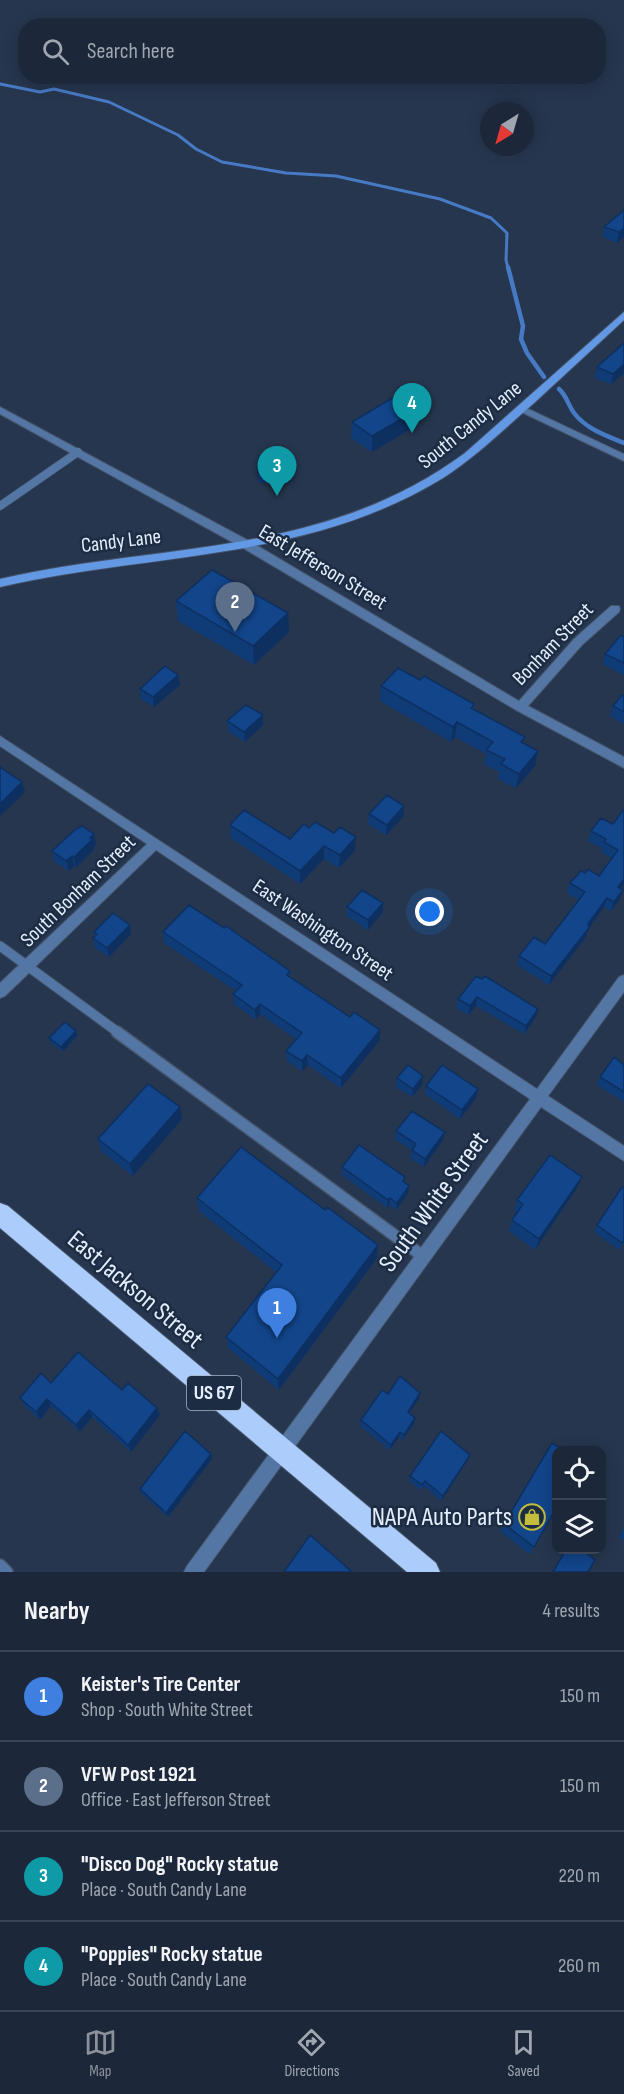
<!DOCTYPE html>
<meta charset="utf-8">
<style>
:root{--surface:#1c283a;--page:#253042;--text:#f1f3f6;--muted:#a0a6af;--line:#3a4454;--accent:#8c9099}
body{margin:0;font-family:"Sofia Sans Condensed",sans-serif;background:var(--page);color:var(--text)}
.controls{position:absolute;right:18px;bottom:18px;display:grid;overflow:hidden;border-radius:12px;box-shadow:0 3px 15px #0003}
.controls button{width:54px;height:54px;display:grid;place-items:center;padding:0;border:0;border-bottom:2px solid var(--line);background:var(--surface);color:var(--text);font:30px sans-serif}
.compass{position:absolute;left:480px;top:102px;width:54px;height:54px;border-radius:50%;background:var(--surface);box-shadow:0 3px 15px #0003;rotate:217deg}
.you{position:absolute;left:430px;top:912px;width:21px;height:21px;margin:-15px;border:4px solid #fff;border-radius:50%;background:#1a73e8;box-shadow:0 0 0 9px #1a73e833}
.badge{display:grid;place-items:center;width:39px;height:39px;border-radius:50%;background:var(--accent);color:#fff;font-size:20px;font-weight:700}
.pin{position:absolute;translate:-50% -50px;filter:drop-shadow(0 2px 3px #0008)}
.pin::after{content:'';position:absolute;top:32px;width:21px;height:18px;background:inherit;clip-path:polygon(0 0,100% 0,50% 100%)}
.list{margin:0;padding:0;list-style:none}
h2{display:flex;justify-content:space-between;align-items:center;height:78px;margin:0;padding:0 24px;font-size:26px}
h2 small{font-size:20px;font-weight:400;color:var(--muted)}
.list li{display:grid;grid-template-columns:39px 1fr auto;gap:18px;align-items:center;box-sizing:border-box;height:90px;padding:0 24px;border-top:2px solid var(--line)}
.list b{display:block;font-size:22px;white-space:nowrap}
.list p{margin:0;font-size:20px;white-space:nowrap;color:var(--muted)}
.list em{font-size:20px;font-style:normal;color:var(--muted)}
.icon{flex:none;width:33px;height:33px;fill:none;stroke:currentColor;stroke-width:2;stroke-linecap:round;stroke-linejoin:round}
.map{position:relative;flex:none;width:624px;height:1572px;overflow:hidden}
.search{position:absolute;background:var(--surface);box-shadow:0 3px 15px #0003;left:18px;right:18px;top:18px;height:66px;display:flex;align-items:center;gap:15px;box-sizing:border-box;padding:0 21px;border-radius:24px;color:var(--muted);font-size:22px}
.sheet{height:438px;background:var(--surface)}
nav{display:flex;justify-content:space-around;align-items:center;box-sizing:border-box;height:84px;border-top:2px solid var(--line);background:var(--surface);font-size:16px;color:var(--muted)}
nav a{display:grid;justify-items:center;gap:3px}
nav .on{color:var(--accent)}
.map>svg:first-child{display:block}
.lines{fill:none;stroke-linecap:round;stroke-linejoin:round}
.stream-far1{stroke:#477ac4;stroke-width:3}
.stream{stroke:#477ac4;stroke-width:4.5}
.lane-far2-casing{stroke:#44536a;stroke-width:9}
.lane-far1-casing{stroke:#44536a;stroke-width:11}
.lane-casing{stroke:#44536a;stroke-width:14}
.street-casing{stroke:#44536a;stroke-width:2}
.secondary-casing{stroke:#44536a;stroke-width:2}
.highway-casing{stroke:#44536a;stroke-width:2}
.lane-far2{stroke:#5476a5;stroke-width:8}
.lane-far1{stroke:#5476a5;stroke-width:9}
.lane{stroke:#5476a5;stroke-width:11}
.street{fill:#5476a5;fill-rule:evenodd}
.secondary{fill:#6398e4;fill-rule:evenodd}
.highway{fill:#acccfb;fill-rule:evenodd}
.wall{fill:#0f3b77}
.shaded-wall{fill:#0d3061}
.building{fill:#12458a;stroke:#0d3061;stroke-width:1.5}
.labels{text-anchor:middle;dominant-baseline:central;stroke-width:5;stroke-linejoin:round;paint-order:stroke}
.shield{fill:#1c2c43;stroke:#a7b3c5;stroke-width:1.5}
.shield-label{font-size:20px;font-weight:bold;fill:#e3edfd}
.street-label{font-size:21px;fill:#e3edfd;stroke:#1c2c43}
.near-street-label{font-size:26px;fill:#e3edfd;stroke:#1c2c43}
.near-poi-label{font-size:26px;fill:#e3edfd;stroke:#1c2c43;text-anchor:end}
</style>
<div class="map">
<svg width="624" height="1572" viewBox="0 0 624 1572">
<rect width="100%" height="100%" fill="#26364e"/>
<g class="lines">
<path class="stream-far1" d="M0,84L40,92L54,89L109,102L178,135L196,149L222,162L286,173L336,176L440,199L491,218L507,233L506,260L508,268"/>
<path class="stream" d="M508,267L523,326L521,339L527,353L544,377
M559,389C567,396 568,405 574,413C586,429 607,436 624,443"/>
<g class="lane-far2-casing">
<path id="lane-far2" d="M0,506L78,452"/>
</g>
<g class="lane-far1-casing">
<path id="lane-far1" d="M0,946L119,1033"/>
</g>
<g class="lane-casing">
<path id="lane" d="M117,1032L424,1257
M0,1565L7,1572"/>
</g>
<g class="street-casing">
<path id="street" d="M522,406L624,454V461L519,411V407Z
M0,407L251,542L519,701L574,639L611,606H619L620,609L619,612L582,645L528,706L624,757V768L516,710L243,548L0,414Z
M0,736L537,1089L619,977L624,975V992L548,1096L624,1146V1161L541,1107L204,1572H184L187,1566L530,1099L156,850L5,996L0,998V983L147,844L0,746Z"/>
</g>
<g class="secondary-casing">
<path id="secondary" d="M624,312V320C594,348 564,375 534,403C504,429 476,457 443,478C306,562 151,552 0,587V579C162,542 323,558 465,453Z"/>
</g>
<g class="highway-casing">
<path id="highway" d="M0,1203L8,1206L436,1563L440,1572H407L0,1228Z"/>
</g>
<use href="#lane-far2" class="lane-far2"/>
<use href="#lane-far1" class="lane-far1"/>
<use href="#lane" class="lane"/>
<use href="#street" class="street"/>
<use href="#secondary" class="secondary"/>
<use href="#highway" class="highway"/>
</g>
<path class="wall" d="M624,210V237L617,243L603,237L604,227Z
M624,343V373L611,384L595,378L597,367Z
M352,422L414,427L372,452L351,438Z
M291,467L289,483L258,482V472Z
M176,601L288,613L289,632L254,665L178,621Z
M624,637V674L623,675L603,664L605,654Z
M420,680L474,704V709L524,743L538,751L535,766L516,788L498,779L499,772L484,764L486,754L455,737L451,742L380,701L381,686Z
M180,685L154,707L141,699L140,689Z
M624,696V724L610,716L613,706Z
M227,721L263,725L245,742L228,731Z
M624,809L620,899L611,911L604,907L588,929L586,937L549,985L517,965L519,956L545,944L579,900L567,893L570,883L599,876L612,858L601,852L602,848L588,841L591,831L613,824Z
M369,814L404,816L386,835L368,824Z
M230,825L290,839L309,828L355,850L339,868L324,859L300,884L231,838Z
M94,834L96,844L94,847V850L76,867L74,866L69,871L54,861L52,851Z
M347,907L383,912L368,930L347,916Z
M130,925L131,934L109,957L95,948L93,938L95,937L94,932Z
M163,932L290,971V977L350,1017L380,1030V1040L341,1088L308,1065L302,1071L287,1061L286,1051L296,1039L260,1014L256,1020L234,1004L233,994L236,991L164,943Z
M482,979L538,1009L536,1017L524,1034L476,1006L468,1015L456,1008L458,999Z
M78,1035L63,1051L51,1043L49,1038Z
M624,1065V1102L597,1085L600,1077Z
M397,1078L422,1085L412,1097L396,1087Z
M426,1086L478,1089L476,1098L460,1119L425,1094Z
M180,1107L182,1119L133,1176L101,1151L98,1139Z
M396,1131L443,1140L424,1167L410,1158L412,1150L395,1139Z
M342,1167L405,1182L409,1186L408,1194L396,1210L389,1205L387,1208L342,1175Z
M577,1188L535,1250L509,1231L512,1220L517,1213L514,1211L517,1200Z
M197,1198L377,1258L279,1390L228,1348L226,1337L276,1272L199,1211Z
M597,1225L624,1242L619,1250L594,1232Z
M51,1383L122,1390L160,1415L131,1452L92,1417L80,1432L51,1406L40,1420L25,1406L20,1398Z
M388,1394L419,1399L409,1413L415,1418L414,1424L402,1440L399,1437L390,1450L360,1426L361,1420Z
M211,1454L212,1459L168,1517L142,1494L140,1489Z
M470,1455L468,1460L441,1501L424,1486L421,1490L409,1481L410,1476Z
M504,1524L534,1547L529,1554L500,1531Z
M624,1528V1541L619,1537Z"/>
<path class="shaded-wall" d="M624,228V237L617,243L619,232Z
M624,364V373L611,384L613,374Z
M415,411L414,427L372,452V436Z
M291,457V467L289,483V473Z
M288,613L289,632L254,665L253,646Z
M178,675L180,685L154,707L153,697Z
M263,715V725L245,742L244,732Z
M457,722L455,737L451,742L453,727Z
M538,751L535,766L516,788L519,774Z
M22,782L25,792L0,816V804Z
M404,806V816L386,835L387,825Z
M94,834L96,844L94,847V850L76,867L74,857Z
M356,837L355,850L339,868L340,855Z
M324,846V859L300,884V871Z
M72,856L74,866L69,871L66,861Z
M624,879V885L615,896L618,887Z
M623,890L620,899L611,911L614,902Z
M607,898L604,907L588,929L586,937L549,985L551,976Z
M383,903V912L368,930V920Z
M130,925L131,934L109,957L107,948Z
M477,997L476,1006L468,1015L470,1006Z
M260,1004V1014L256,1020L255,1010Z
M538,1009L536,1017L524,1034L526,1026Z
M380,1030V1040L341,1088V1078Z
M76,1031L78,1035L63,1051L61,1047Z
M307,1055L308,1065L302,1071V1061Z
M423,1076L422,1085L412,1097L413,1089Z
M478,1089L476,1098L460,1119L462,1110Z
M180,1107L182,1119L133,1176L130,1164Z
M445,1132L443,1140L424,1167L425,1159Z
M582,1177L577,1188L535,1250L539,1239Z
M409,1186L408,1194L396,1210L397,1203Z
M390,1198L389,1205L387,1208L388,1200Z
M378,1245L377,1258L279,1390L278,1379Z
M420,1393L419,1399L406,1417L408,1412Z
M47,1399L51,1406L40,1420L36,1412Z
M157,1408L160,1415L131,1452L128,1445Z
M89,1410L92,1417L80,1432L76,1425Z
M415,1418L414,1424L402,1440L404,1435Z
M400,1432L399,1437L390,1450L391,1445Z
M211,1454L212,1459L168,1517L166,1513Z
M470,1455L468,1460L441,1501L443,1496Z"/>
<path class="building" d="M624,210V228L619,232L604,227Z
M624,343V364L613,374L597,367Z
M394,397L415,411L372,436L352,422Z
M259,456L291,457L289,473L258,472Z
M212,570L288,613L253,646L176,601Z
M621,635L624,637V663L605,654Z
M165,666L178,675L153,697L140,689Z
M398,668L420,680L424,676L474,704L471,708L525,737L521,742L538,751L519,774L501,764L505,759L486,750L493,742L457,722L453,727L381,686Z
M622,695L624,696V712L613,706Z
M246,705L263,715L244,732L227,721Z
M0,767L22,782L0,804Z
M387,795L404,806L387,825L369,814Z
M624,809V879L618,887L623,890L614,902L607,898L588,924L589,928L551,976L519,956L534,937L545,944L585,892L570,883L581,871L585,873L588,869L599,876L618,850L604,842L606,839L591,831L601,818L613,824Z
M244,810L290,839L304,824L309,828L315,822L334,833L340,827L356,837L340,855L324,846L300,871L230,825Z
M82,826L94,834L90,838L92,840L74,857L72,856L66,861L52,851L76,829Z
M362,890L383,903L368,920L347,907Z
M189,905L224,928L226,926L290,971L287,975L350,1017L354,1012L380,1030L341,1078L307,1055L302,1061L286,1051L302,1033L260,1004L255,1010L233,994L242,985L163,932Z
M113,913L130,925L107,948L93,938L97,934L94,932Z
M476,976L482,979L485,976L538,1009L526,1026L477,997L470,1006L458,999Z
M65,1022L76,1031L61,1047L49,1038Z
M614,1057L624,1065V1092L600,1077Z
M408,1065L423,1076L413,1089L397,1078Z
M442,1065L478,1089L462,1110L426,1086Z
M148,1084L180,1107L130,1164L98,1139Z
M412,1111L445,1132L425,1159L412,1150L416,1144L396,1131Z
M359,1145L405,1177L403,1181L409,1186L397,1203L390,1198L388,1200L342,1167Z
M241,1147L325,1210L327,1207L378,1245L278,1379L226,1337L282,1265L197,1198Z
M550,1155L582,1177L539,1239L512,1220L523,1204L517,1200Z
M622,1187L624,1188V1240L622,1243L597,1225Z
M78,1352L122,1390L128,1383L157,1408L128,1445L89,1410L76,1425L47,1399L36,1412L20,1398L41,1373L51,1383Z
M400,1376L420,1393L408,1412L415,1418L404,1435L400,1432L391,1445L361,1420L382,1390L388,1394Z
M185,1431L211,1454L166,1513L140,1489Z
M441,1431L470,1455L443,1496L425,1481L422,1485L410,1476Z
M552,1443L563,1450H556V1508L534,1547L504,1524Z
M310,1535L352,1572H284Z
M566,1550H582L595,1560L588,1572H553Z"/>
<defs>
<g id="shop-ring" transform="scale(1.35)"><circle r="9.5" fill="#1c2c43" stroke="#c2bd3f" stroke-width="1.5"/><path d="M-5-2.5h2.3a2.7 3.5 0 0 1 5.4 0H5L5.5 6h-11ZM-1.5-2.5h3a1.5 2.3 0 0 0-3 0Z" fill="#c2bd3f"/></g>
</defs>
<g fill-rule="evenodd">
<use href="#shop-ring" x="532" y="1517"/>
</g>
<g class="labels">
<rect class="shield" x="187" y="1376" width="54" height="34" rx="4.5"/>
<g class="shield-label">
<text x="214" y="1393">US 67</text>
</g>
<g class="street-label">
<text transform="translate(470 425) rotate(-39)">South Candy Lane</text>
<text transform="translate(121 541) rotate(-7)">Candy Lane</text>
<text transform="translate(323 567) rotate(31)">East Jefferson Street</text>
<text transform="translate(553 644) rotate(-46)">Bonham Street</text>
<text transform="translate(78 891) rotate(-44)">South Bonham Street</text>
<text transform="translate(323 930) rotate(34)">East Washington Street</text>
</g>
<g class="near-street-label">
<text transform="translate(434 1202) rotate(-54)">South White Street</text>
<text transform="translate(135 1290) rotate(40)">East Jackson Street</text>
</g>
<g class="near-poi-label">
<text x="512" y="1517">NAPA Auto Parts</text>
</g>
</g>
</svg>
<div class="controls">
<button><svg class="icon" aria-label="locate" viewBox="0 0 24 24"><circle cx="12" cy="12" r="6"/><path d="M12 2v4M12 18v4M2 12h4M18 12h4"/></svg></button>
<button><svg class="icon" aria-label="layers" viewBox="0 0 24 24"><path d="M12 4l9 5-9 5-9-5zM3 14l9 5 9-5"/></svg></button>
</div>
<svg class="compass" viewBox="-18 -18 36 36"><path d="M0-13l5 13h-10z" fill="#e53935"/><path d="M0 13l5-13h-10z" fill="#a0a6af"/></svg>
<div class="you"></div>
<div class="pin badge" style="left:277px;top:1338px;background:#3f7fe0">1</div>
<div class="pin badge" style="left:235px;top:632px;background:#5c6f8a">2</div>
<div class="pin badge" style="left:277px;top:496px;background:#0f9aa8">3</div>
<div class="pin badge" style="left:412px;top:433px;background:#0f9aa8">4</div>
<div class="search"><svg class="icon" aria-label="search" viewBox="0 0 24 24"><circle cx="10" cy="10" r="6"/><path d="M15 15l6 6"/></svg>Search here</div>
</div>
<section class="sheet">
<h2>Nearby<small>4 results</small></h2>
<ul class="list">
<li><span class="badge" style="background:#3f7fe0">1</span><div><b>Keister's Tire Center</b><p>Shop · South White Street</p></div><em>150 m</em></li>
<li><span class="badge" style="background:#5c6f8a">2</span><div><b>VFW Post 1921</b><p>Office · East Jefferson Street</p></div><em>150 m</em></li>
<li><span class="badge" style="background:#0f9aa8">3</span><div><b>&quot;Disco Dog&quot; Rocky statue</b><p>Place · South Candy Lane</p></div><em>220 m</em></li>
<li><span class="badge" style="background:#0f9aa8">4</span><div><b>&quot;Poppies&quot; Rocky statue</b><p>Place · South Candy Lane</p></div><em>260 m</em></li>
</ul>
</section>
<nav>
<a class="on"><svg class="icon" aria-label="map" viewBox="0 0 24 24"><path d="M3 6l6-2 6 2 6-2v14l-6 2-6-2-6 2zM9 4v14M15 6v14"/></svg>Map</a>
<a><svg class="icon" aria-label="directions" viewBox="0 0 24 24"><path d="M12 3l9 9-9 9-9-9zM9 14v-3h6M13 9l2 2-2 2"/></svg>Directions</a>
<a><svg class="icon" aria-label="saved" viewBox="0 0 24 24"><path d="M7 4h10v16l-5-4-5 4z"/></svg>Saved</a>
</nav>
